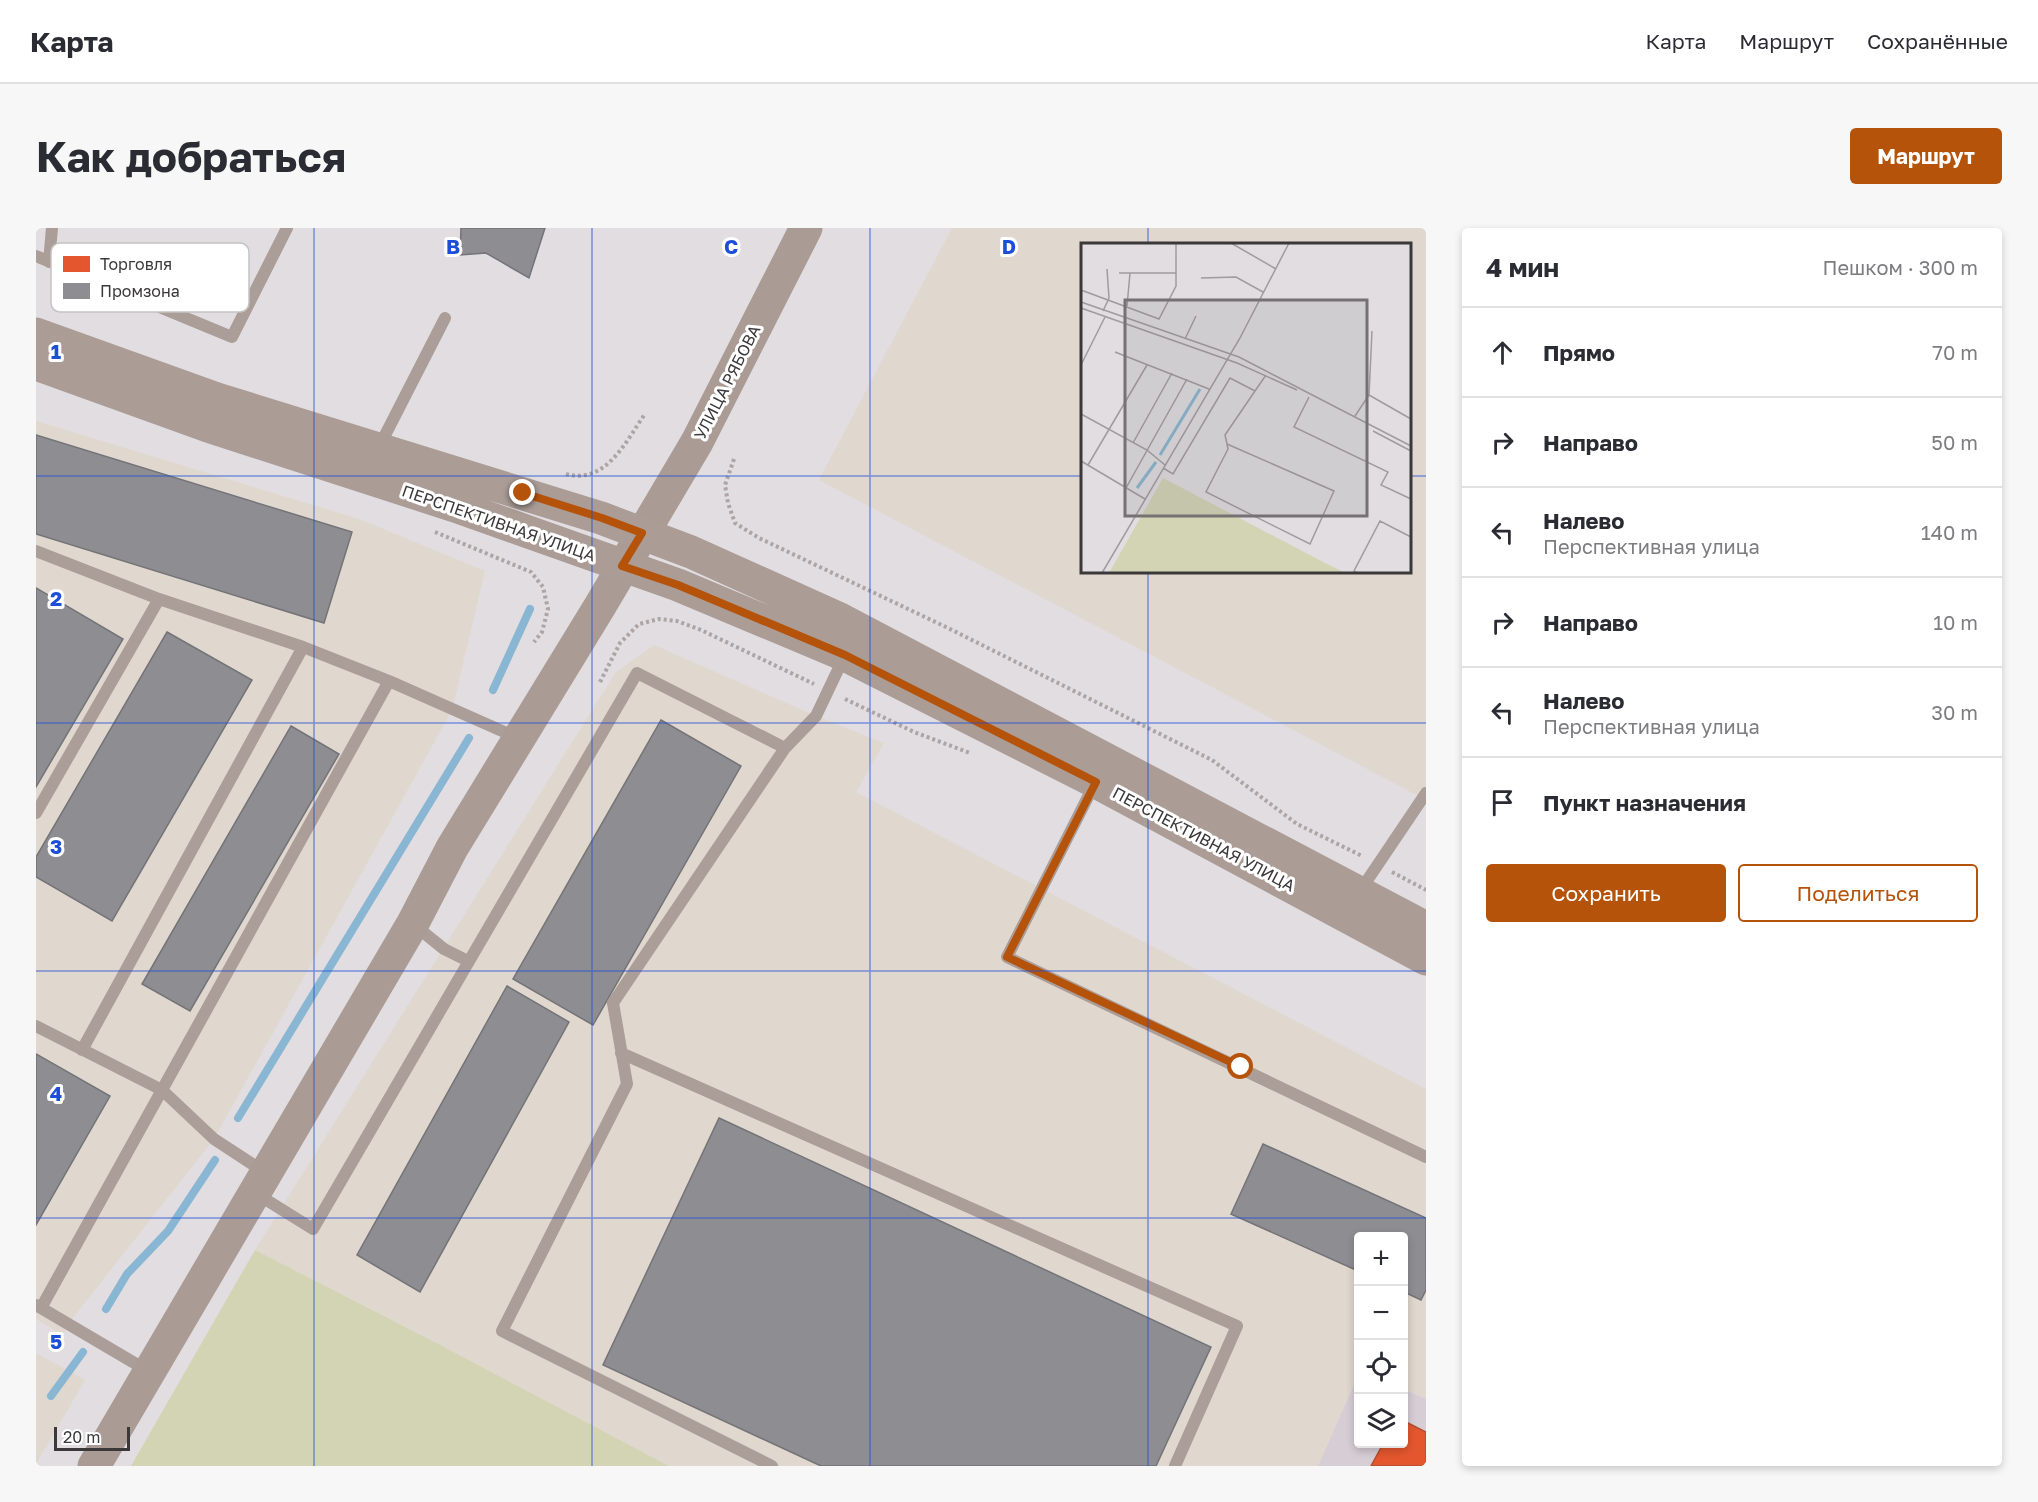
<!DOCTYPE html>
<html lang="ru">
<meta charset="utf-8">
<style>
:root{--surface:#fff;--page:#f7f7f7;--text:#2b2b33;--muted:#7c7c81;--line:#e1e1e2;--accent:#b45309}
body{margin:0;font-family:"Golos Text",sans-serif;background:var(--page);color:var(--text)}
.controls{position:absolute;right:18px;bottom:18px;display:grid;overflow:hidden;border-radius:6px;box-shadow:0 3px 9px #0003}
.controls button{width:54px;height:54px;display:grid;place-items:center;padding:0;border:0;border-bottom:2px solid var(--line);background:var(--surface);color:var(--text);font:30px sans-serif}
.scale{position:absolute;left:18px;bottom:15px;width:76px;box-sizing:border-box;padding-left:6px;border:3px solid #3b383a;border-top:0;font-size:16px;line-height:21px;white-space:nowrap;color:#3b383a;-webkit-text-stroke:4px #fff;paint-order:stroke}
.stop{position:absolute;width:18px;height:18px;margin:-14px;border:4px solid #b45309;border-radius:50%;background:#fff}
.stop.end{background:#b45309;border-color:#fff;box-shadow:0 2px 6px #0008}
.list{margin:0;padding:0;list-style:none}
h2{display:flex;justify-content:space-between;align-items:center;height:78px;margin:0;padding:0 24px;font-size:26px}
h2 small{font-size:20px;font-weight:400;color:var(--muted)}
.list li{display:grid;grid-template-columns:39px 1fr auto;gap:18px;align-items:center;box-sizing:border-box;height:90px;padding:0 24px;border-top:2px solid var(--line)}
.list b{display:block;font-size:22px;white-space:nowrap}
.list p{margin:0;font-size:20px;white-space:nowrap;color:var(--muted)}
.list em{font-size:20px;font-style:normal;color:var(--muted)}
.actions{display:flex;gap:12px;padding:18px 24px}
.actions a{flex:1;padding:14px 0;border:2px solid var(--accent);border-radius:6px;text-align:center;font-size:21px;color:var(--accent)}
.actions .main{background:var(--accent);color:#fff}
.icon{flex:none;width:33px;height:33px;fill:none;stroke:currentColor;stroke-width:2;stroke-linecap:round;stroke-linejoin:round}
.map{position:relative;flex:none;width:1390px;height:1238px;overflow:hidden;border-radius:6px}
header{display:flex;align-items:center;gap:36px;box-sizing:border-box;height:84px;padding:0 30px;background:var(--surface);border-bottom:2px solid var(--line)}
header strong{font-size:28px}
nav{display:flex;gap:33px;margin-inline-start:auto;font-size:21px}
.intro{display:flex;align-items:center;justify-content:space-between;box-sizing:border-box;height:144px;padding:0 36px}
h1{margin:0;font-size:42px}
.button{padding:15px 27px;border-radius:6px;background:var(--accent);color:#fff;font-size:21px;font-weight:700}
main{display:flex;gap:36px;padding:0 36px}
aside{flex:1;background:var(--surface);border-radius:6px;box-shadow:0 3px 9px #0003}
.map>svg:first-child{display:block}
.built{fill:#d6cdd5}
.industrial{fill:#e0d7ce;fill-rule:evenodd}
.green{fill:#d3d4b4}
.shops{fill:#e4572e;stroke:#b14e32;stroke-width:1.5}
.industry{fill:#8d8d92;stroke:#747478;stroke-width:1.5}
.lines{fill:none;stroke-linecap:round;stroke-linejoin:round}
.stream{stroke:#89b6d2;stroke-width:8}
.path{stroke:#ada4a3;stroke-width:4;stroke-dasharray:3 3;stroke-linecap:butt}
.lane{stroke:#ab9d97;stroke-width:12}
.secondary{stroke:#aa9c95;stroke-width:33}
.primary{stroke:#ab9c96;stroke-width:33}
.route{stroke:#b45309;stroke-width:8}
.grid{fill:none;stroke:#1d4ed8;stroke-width:1.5;stroke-opacity:0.55}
.labels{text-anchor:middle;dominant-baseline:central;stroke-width:6;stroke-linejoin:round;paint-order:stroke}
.street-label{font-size:16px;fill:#3b383a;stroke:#fff}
.inset-river{fill:none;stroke:#89b6d2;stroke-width:3}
.inset-road{fill:none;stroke:#9f9b9e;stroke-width:1.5}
.view{fill:#757274;fill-opacity:0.15;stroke:#757274;stroke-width:3}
.inset-edge{fill:none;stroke:#3b383a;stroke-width:3}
.key{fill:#fff;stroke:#c4c3c4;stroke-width:1.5}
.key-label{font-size:16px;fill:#3b383a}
.grid-label{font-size:20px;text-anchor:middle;font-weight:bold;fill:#1d4ed8;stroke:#fff;stroke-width:6;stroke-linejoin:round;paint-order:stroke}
</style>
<header>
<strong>Карта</strong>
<nav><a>Карта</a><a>Маршрут</a><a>Сохранённые</a></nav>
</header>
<div class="intro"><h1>Как добраться</h1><a class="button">Маршрут</a></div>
<main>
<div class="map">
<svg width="1390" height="1238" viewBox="0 0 1390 1238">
<rect width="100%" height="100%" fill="#e1dde1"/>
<path class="built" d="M1322,1147V1216H1368V1161L1390,1171V1238H1282Z"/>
<path class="industrial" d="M916,0H1390V572L783,252ZM1046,16H1374V344H1046Z
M0,193L323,291L449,343L416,482L178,911L32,1096L27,1107L0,1091Z
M618,417L780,488L848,515L820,564L1390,861V1171L1368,1161V1008H1322V1147L1282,1238H633L219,1022L580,444Z
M0,1125L49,1152L0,1236Z"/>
<path class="green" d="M219,1022L404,1117L633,1238H95Z"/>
<path class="shops" d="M1368,1193L1390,1204V1238H1335L1347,1216H1368Z"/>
<path class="industry" d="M425,0H509L493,50L450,25L424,27Z
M0,207L316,304L288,395L0,306Z
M0,360L87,411L0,559Z
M131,404L216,452L76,693L0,649V629Z
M625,492L705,538L557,797L477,751Z
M255,498L303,526L154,783L106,756Z
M471,758L533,794L384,1064L321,1027Z
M0,826L74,868L0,997Z
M683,890L1175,1119L1120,1238H785L567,1137Z
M1227,916L1390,990V1062L1385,1072L1368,1064V1008H1322V1043L1195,986Z"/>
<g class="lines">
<path class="stream" d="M457,462L494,381
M202,890L433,510
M70,1081L91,1046L132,1003L179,932
M15,1168L47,1124"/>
<path class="path" d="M698,231L689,257L692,275L699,295L723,310L912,400L1176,532L1261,596L1326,628
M530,246C570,257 590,213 609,186
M399,304L495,344L507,359L512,381L506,404L498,414
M564,454L584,415L603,396L623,391L641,393L665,402L778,456
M809,471L878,504L934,525
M1356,644L1390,662"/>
<path class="lane" d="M0,28L196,109L251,0
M13,34L16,0
M343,219L409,90
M0,323L123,371L267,419L353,453L482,510
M1059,555L971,729L1390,929
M0,585L123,371
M1324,663L1390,565
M377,696L408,721L432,733
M0,798L126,862L178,911L230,945
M46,822L267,419
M585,825L1201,1098L1139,1238
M221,966L277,1001L601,445L749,520L780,488L809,427
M0,1077L112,1143
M5,1080L353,453
M736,1238L466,1103L591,856L577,775L749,520"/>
<path class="secondary" d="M58,1238L377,695L416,620L564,378L661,214L770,0"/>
<path class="primary" d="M0,106L181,171L565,290L655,324L804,391L1390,700
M0,136L172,198L419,278L642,357L809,427L1060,554L1390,731"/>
</g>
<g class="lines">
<path class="route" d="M487,265L566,290L606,305L586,338L642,357L809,427L1060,554L971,729L1205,839"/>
</g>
<path class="grid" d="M278,0V1238M556,0V1238M834,0V1238M1112,0V16M0,248H1046M1374,248H1390M1112,344V1238M0,495H1390M0,743H1390M0,990H1390"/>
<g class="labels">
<g class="street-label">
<text transform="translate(691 154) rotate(-63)">УЛИЦА РЯБОВА</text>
<text transform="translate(463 295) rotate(19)">ПЕРСПЕКТИВНАЯ УЛИЦА</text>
<text transform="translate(1168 611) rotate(28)">ПЕРСПЕКТИВНАЯ УЛИЦА</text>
</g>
</g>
<g transform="translate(1045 15)">
<rect width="330" height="330" fill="#e1dde1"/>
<path d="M82,235L246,321L265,330H28Z" fill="#d3d4b4"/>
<path class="inset-river" d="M79,212L119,146M56,245L75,219"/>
<path class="inset-road" d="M150,0L195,26M38,30H95M120,35L155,34L182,49M0,47L78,76L95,43V0M0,59L158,114L330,203M46,63L49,30M0,65L156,120L216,147M22,68L28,55L26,26M104,96L115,73M34,109L128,146M0,122L24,74M288,152L330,176M228,154L213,184L307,229L300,242L330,256M0,171L66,207L84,222M274,173L288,152L291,88M292,188L330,208M52,200L91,130M146,201L253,248L229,301L125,249L147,206L146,201L144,192L174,148M0,218L64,256M7,222L66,122M82,225L92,231L149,135L174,148L185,132M45,245L106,136M21,330L159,95L208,0M277,330L273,328L299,278L330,294"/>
<path class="view" d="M44,57H286V273H44Z"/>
<rect width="330" height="330" class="inset-edge"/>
</g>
<rect x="15" y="15" width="198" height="69" rx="9" class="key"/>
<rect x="27" y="28" width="27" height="16" fill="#e4572e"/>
<rect x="27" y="55" width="27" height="16" fill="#8d8d92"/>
<g class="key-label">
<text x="64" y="42">Торговля</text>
<text x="64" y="69">Промзона</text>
</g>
<g class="grid-label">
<text x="417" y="26">B</text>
<text x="695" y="26">C</text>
<text x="973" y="26">D</text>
<text x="20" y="131">1</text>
<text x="20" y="378">2</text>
<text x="20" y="626">3</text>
<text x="20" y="873">4</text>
<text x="20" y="1121">5</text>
</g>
</svg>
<div class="controls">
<button>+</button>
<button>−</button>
<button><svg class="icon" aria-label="locate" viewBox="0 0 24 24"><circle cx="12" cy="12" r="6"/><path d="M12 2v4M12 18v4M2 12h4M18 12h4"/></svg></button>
<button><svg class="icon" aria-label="layers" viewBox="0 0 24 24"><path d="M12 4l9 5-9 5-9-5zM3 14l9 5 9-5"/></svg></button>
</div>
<div class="scale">20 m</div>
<div class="stop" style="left:1205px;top:839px"></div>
<div class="stop end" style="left:487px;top:265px"></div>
</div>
<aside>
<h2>4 мин<small>Пешком · 300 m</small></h2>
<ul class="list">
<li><svg class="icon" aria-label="ahead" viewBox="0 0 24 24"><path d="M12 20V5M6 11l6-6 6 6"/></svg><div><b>Прямо</b></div><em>70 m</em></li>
<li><svg class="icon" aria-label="right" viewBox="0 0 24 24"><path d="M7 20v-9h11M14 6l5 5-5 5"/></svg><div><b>Направо</b></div><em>50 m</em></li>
<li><svg class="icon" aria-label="left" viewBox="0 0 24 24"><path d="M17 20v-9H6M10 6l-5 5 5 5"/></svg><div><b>Налево</b><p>Перспективная улица</p></div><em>140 m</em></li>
<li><svg class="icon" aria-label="right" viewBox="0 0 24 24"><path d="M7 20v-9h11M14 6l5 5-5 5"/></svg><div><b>Направо</b></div><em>10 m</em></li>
<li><svg class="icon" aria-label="left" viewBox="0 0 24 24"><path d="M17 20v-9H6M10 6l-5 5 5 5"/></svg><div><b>Налево</b><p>Перспективная улица</p></div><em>30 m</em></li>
<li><svg class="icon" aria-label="arrive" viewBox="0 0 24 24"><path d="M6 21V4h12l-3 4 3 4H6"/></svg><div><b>Пункт назначения</b></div></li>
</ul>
<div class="actions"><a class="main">Сохранить</a><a>Поделиться</a></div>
</aside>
</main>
